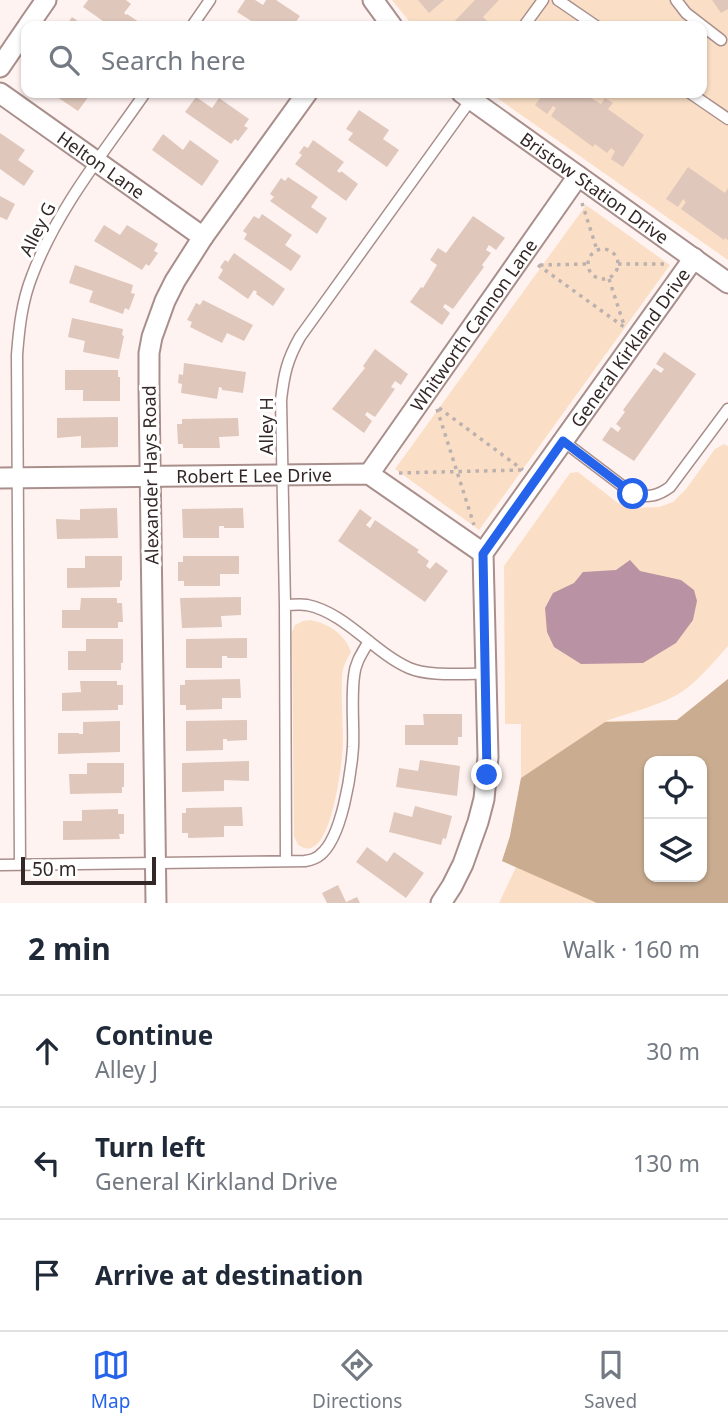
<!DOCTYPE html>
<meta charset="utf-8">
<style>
:root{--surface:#fff;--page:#f6f6f7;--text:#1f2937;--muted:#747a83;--line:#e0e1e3;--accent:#2563eb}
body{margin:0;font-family:"Noto Sans",sans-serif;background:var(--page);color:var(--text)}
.controls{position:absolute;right:21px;bottom:21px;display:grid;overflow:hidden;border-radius:14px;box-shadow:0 2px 5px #0004}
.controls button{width:63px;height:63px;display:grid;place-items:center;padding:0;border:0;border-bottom:2px solid var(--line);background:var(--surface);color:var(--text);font:35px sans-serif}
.scale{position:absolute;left:21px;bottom:18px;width:135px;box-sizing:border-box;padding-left:7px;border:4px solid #332827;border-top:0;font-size:19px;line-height:24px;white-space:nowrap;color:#332827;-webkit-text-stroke:5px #fff;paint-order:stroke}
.stop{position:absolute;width:21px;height:21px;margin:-16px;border:5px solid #2563eb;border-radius:50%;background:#fff}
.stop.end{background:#2563eb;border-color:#fff;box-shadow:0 2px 7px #0008}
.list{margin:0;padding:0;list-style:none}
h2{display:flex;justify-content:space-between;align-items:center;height:91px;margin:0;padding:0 28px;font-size:30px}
h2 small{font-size:23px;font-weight:400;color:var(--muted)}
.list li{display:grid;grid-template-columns:46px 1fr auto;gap:21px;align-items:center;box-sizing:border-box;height:112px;padding:0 28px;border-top:2px solid var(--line)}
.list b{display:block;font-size:26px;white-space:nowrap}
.list p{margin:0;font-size:23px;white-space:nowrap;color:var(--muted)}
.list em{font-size:23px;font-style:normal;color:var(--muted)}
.icon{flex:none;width:38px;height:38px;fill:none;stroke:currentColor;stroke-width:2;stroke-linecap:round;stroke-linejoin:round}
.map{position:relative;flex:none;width:728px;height:903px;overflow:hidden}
.search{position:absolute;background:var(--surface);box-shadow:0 2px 5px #0004;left:21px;right:21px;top:21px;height:77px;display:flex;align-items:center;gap:18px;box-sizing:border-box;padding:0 24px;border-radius:14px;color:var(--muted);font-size:26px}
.sheet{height:427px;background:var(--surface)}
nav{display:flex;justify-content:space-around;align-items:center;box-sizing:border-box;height:98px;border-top:2px solid var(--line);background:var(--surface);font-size:19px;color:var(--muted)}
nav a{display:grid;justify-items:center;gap:4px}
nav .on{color:var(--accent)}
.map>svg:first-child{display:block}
.green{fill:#fadfc6;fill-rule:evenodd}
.forest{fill:#caad91;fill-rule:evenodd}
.water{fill:#b993a3}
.building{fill:#dfc7bb}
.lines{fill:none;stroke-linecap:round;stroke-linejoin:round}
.service-casing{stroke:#a98f8c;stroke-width:13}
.minor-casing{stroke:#a98f8c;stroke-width:23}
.path{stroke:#bdb1b0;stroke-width:3.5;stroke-dasharray:3.5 5;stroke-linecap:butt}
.service{stroke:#fff;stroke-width:10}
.minor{stroke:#fff;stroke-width:19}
.route{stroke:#2563eb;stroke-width:9}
.labels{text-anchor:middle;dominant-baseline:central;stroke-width:6;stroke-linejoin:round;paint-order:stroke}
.street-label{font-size:18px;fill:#332827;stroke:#fff}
</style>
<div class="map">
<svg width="728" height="903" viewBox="0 0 728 903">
<rect width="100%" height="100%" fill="#fff3f1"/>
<path class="green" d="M392,0H728V260L490,93H702V26H413Z
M586,205L670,265L479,530L395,469Z
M724,444L728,446V646C712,664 696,684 675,696C653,707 629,713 606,721L677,720L728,679V903H499L516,867L502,861L510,836L521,778V724H505L504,566L570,473L578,472L618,503L632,508L659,507L673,502L686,489L715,449ZM649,761H702V877H649Z
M310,620C328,623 345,634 351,652C346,661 342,668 342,678C341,700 343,722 343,744C342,765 333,838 313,847C307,850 303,848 298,845L294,836L292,632L295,625L303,621Z"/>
<path class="forest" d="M728,679V903H597L502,861L510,836L521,778L605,722L677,720ZM649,761H702V877H649Z"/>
<path class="water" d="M630,560L640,571L681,580L694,590L697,601L693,620L676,643L643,663L581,664L554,647L547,632L545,608L553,593L574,583L583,572L616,570Z"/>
<path class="building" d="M88,0H126L131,4L124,13L126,15L127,14L145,26H110L83,7Z
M245,0H255L263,5L266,0H276L300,16L293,26H259L237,12Z
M418,0H444L429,13Z
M475,0H499L483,17L491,25L489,26H450Z
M712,0H728V9L721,13Z
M72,17L85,26H66Z
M51,93H83L89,96L78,111Z
M544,93H583L601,104L605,98L613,103L608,109L644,135L623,167L611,159L615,151L611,148L607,153L595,144L593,147L551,116L556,108L553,106L547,114L535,105Z
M196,97L212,108L219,98L249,119L244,126L248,128L238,141L235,139L231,144L185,112Z
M359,110L389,130L383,139L399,150L387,167L348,140L353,133L346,129Z
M0,133L25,150L18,160L34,171L24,186L0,169Z
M163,134L183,150L190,140L219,161L202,186L152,150Z
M313,140L344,162L337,171L340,173L341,171L358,184L346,201L295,164L302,155L299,153L304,146L308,148Z
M688,167L725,193L728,188V240L725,238L724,240L681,209L686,202L683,199L678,207L666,199Z
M288,177L318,197L311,207L327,218L317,234L270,201L274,197L270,194L281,178L285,181Z
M0,196L15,204L7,220L0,217Z
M262,214L292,235L285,245L301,256L291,271L244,239L247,234L243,231L254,216L259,219Z
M473,216L505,238L496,250L489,245L486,250L491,253L482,265L484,267L453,309L445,304L443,307L450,313L442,325L410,302L421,287L423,288L437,265L430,260L438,248L446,253Z
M104,225L120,235L127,225L158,244L154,251L158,253L149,266L146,264L142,270L94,241Z
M234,253L285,289L273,306L256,294L257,292L254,290L248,299L218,278L223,270L220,267L225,260L228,262Z
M75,265L133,285L131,293L135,294L129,310L125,308L123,314L89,302L93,291L69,283Z
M203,300L253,325L244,341L227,333L222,343L190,327L192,322L187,320L196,303L200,305Z
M72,318L123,329L122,335L124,336L119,359L83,352L85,341L68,337Z
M375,349L408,374L401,385L395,381L391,387L395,389L375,417L367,412L365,415L372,421L364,433L332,409L365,368L363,366Z
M664,352L696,374L634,461L602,440L611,427L618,432L621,428L616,424L625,412L623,410L654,368L661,373L664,369L656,364Z
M184,363L246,372L243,393L222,390V388L219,387L217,399L181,393L182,384L178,383L179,374L183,375Z
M65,370H118V377H120V401H83V390H65Z
M118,417V447L81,448V436L57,438V418Z
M238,418L239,436L219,437L220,448H183V444H178L177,424H182V419Z
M117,508L118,538L57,539L56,519L80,520V509Z
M243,508L244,528H224V526H219V538H183L182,509Z
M360,509L372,518L366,525L370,528L375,520L419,550L417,552L429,561L426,566L430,569L436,562L448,571L425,602L338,541Z
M85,556H122V580L120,581V587L67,588V568H85Z
M183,556H239V574H220V586H184V581H178V562H183Z
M241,597V615L221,616L222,627L182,628L180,598Z
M81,598H117V603H122L123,622H118V628H62V610H80Z
M247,638V658H227V656H222V668H186V639Z
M86,639H123V663H121V670H68V651H86Z
M240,679L241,698H222V709L186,710V705H180V685H185V680Z
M80,681H117V685H123V705H118V710L62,711V693L81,692Z
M423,714H462V737H458V745H405V725H424Z
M247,720V740L227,741V739H223V750L186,751V721Z
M120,721V752L58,754V733H79V734H83V722Z
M420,760L460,766L457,796L396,787L399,768L418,771Z
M249,761V781L224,780V791L182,792V763Z
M87,763H124V787H122V793L70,794L69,774H87Z
M415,806L452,816L446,839L443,838L441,845L389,832L394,812L412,817Z
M242,807L243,826H224V837L188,838V833H182V813H186V808Z
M118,809V814H124V834H119L120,839L63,840V821H82V810Z
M367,847L387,862L394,852L424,873L406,898L356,862Z
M338,885L346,902L357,897L360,903H327L322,893Z"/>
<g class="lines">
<g class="service-casing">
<path id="service" d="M558,0L596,26
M676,0L686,13L721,40
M192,26L210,0
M524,26L543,0
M690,93L728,119
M563,441L633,494C648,498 658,496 670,487L728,409
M285,605C292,605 300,604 307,605C346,613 373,652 409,668C430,677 463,673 486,674
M286,861L285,605L281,400C284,374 287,360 300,337L472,98
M0,865L305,861C311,860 316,859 320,855C342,838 351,774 353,747C354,724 351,700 354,676C355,663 362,653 369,641
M20,865L17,355C19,328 22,301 32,276C57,209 105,151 145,93"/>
</g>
<g class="minor-casing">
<g id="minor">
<path d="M373,0L392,26"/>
<path d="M28,26L46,0"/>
<path d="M0,67L26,29"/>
<path id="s1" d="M0,93L203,237"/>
<path id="s2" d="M462,93L728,283"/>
<path id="s3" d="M369,474L578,176"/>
<path id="s4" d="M0,478L369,474L483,553"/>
<path d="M156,903L149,388V353L152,337L165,301L175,281L203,237L307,93"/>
<path id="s5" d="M441,903L452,886L463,864L478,822L484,799L488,757L483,553L694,258"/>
</g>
</g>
<path class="path" d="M582,203L597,250
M588 264a15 15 0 1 1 30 0a15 15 0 1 1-30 0Z
M618,264H668
M538,265L624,327
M540,265L588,264
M609,279L624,325
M439,408L523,470
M437,409L474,525
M399,473L521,470"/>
<use href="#service" class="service"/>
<use href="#minor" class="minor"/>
</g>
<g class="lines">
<path class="route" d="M487,775L483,554L563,441L633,494"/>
</g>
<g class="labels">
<g class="street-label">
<text stroke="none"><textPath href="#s1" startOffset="124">Helton Lane</textPath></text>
<text stroke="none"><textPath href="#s2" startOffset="163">Bristow Station Drive</textPath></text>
<text transform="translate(37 229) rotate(-63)">Alley G</text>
<text stroke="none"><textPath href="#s3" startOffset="182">Whitworth Cannon Lane</textPath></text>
<text stroke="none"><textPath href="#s5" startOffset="612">General Kirkland Drive</textPath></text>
<text transform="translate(266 426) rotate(-90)">Alley H</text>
<text transform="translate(150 475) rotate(-91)">Alexander Hays Road</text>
<text stroke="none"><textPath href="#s4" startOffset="254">Robert E Lee Drive</textPath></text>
</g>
</g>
</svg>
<div class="controls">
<button><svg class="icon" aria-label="locate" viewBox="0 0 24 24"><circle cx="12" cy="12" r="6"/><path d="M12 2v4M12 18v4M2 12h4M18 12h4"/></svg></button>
<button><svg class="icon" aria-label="layers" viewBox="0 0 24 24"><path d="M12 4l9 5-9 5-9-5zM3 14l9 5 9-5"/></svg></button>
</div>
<div class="scale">50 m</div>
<div class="stop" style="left:633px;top:494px"></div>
<div class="stop end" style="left:487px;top:775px"></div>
<div class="search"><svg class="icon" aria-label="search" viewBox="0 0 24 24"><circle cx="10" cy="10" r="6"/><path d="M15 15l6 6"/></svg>Search here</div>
</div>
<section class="sheet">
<h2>2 min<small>Walk · 160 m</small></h2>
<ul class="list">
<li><svg class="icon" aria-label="ahead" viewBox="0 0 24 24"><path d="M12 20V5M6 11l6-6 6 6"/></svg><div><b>Continue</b><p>Alley J</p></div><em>30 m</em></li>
<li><svg class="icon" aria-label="left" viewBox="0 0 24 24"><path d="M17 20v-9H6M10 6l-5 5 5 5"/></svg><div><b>Turn left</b><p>General Kirkland Drive</p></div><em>130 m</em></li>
<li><svg class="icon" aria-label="arrive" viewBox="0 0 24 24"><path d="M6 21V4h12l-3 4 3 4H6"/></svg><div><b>Arrive at destination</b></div></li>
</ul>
</section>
<nav>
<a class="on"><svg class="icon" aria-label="map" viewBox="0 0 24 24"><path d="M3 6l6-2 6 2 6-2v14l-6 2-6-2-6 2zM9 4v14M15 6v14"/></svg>Map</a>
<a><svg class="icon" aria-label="directions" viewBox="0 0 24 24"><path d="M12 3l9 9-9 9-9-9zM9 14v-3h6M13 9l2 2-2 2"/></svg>Directions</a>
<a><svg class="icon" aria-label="saved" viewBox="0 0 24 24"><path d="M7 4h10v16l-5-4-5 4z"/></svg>Saved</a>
</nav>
